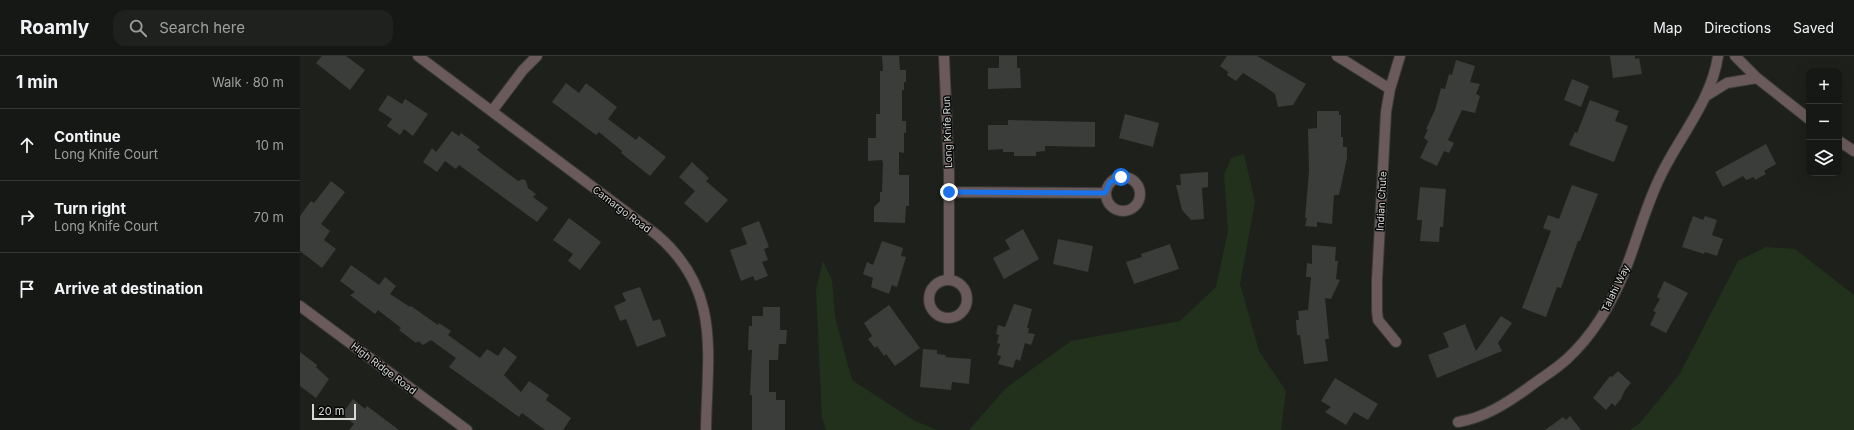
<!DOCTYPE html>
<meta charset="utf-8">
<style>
:root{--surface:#161815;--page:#1f211e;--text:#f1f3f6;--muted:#9ea0a0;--line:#353734}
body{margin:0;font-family:Inter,sans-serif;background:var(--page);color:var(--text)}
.controls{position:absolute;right:12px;top:12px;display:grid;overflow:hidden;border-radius:8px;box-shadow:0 4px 16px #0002}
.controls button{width:36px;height:36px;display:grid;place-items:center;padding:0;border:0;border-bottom:1px solid var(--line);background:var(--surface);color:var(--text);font:20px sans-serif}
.scale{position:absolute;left:12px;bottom:10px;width:44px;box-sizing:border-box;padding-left:4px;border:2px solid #d7d8d6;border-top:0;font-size:11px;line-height:14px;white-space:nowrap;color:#d7d8d6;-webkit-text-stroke:3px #080908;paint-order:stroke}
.stop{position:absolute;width:12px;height:12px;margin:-9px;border:3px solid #1a73e8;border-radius:50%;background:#fff}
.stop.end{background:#1a73e8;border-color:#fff;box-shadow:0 1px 4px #0008}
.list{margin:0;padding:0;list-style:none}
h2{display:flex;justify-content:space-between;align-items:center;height:52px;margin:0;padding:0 16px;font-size:17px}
h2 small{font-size:13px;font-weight:400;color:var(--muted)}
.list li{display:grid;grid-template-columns:26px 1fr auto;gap:12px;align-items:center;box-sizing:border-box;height:72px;padding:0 16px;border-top:1px solid var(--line)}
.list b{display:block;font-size:15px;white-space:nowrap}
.list p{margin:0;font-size:13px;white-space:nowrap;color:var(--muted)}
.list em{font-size:13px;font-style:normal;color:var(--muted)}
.icon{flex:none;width:22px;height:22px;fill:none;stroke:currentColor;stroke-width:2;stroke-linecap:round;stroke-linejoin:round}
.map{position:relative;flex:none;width:1554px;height:374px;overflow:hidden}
header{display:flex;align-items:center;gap:24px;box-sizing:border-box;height:56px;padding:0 20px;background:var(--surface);border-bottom:1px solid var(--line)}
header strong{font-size:19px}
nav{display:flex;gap:22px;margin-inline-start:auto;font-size:14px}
.search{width:280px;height:36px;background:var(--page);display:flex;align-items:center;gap:10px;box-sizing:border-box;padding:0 14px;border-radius:12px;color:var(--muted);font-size:15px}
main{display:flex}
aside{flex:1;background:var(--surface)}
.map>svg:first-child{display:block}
.green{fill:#22311b}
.building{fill:#3a3d39}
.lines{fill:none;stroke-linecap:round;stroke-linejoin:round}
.street-casing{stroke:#383a36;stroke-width:12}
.street{stroke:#6a5a5b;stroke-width:10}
.route{stroke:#1a73e8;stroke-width:5}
.labels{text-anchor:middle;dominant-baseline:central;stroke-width:3;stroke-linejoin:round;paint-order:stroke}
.street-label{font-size:10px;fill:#d7d8d6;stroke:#080908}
</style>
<header>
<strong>Roamly</strong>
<div class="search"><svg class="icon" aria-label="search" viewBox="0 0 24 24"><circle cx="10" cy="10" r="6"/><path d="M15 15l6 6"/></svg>Search here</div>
<nav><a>Map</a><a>Directions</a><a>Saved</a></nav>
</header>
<main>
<aside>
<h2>1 min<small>Walk · 80 m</small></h2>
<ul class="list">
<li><svg class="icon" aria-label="ahead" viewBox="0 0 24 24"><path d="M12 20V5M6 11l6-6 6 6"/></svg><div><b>Continue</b><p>Long Knife Court</p></div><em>10 m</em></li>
<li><svg class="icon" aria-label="right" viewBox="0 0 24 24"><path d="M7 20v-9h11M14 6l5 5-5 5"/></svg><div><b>Turn right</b><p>Long Knife Court</p></div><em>70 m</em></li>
<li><svg class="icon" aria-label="arrive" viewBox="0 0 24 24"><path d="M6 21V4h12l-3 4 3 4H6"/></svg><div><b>Arrive at destination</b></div></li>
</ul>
</aside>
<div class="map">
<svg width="1554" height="374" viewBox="0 0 1554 374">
<rect width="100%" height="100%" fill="#1e201c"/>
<path class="green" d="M944,98L955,146L940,228L959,295L986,335L981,374H669L706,332L771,285L880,265L916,231L928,175L924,119L931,102Z
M1466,191L1495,193L1554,239V374H1330L1340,367L1379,319L1438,205Z
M523,205L532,224L535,261L552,324L613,364L637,374H526L522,361L516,234Z"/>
<path class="building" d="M22,0H46L65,14L50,34L16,7Z
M582,0H599L600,14H606V26H604V34H602V65H606V77H604V97L599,96V119H609V150H606L605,167L574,166V151L580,145V136H582L583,107L582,104L568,105V82H576V58H580V15H583Z
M699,0H717V12H720L721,32L688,33V12H699Z
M927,0H957L1006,28L993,49L978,51L975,38L964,30L943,17L936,25L927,19L928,16L920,10Z
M1310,0H1335V3L1339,2L1342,18L1313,22Z
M1156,4L1175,10L1170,26L1180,28L1176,38L1180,40L1175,57L1162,54L1148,84L1154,87L1149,97L1144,95L1137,110L1120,102L1128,85L1124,82L1128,73H1126L1135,54L1141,32L1145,33L1149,18L1152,19Z
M1272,23L1289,30L1281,51L1264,44Z
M266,27L279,37L286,27L317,51L308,63L336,84L339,80L366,101L350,120L321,97L322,95L299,76L296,79L252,46Z
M88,39L102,48L105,43L128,58L113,80L104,73L100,79L87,70L92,63L78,54Z
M1290,44L1319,55L1315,65L1328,70L1314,106L1269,89L1275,76L1277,77Z
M1017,55H1039V59H1041V81H1043V91H1047V102L1039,139H1034L1032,168L1017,166V171L1005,170L1007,162H1005L1009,115L1008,73L1017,72Z
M825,58L859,67L853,91L819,82Z
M708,64L795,66V91L745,90V95L736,96V100H714V96H703V93L688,94V69H708Z
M152,75L159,80L161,77L180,91L177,94L218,125L223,123L226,125L228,132L236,138L233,141L248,152L237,166L159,109L156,113L145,105L137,116L123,106L132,92L136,96Z
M1466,88L1476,108L1464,115L1466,118L1455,124L1454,121L1446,124L1443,120L1423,131L1415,116Z
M392,106L409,122L406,125L428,144L407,167L384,147L395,135L379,121Z
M908,116V131L902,132L904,163L891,164L882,154L876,129H881L880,118Z
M31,125L45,136L21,168L30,175L24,184L36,193L22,212L0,195V160L11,145L14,147Z
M1272,129L1298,138L1280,185H1278L1261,232L1257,231L1246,261L1222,252L1251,175L1243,172L1248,159L1259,163Z
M1120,131L1146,133L1143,171H1140L1139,186L1120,185L1122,164H1117Z
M1393,160L1403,164L1405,160L1417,164L1412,179L1423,183L1417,200L1405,196L1404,198L1382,191Z
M269,162L301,186L280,214L268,205L273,198L253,184Z
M459,165L469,191L464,193L468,204L462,206L468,220L455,225L453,220L441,225L430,194L447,188L441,172Z
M723,173L739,203L704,223L693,202L710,193L705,184Z
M758,183L793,190L788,216L753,208Z
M582,185L603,192L601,200L606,201L597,231L592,229L589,238L571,231L573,222L563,218L567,206L573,209Z
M870,188L879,213L834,228L826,206L842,201L841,198Z
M1012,189L1036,191L1035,205H1038L1036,223L1040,224L1031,243L1025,242L1029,283H1025L1028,305L1004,308L1000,279H997L996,264H999L998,255L1008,254L1011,221H1006L1007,207L1012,208Z
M51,209L79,229L85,221L96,230L90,238L110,251L111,250L138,269L139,267L151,275L148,279L180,302L187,293L198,300L204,291L217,301L204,319L221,336L229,325L249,339L246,344L271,362L263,374H245L222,357L219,361L149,311L156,302L131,284L123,289L118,285L116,287L99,274L101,272L78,254L75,258L50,239L55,236L40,225Z
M1364,225L1388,237L1366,277L1350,269L1356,256L1353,255L1360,243L1357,241Z
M340,231L353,265L360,263L366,280L337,291L326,263L320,265L314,250L326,245L322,237Z
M714,248L732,253L727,272H729L728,277L735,278L731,289L725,287L720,305L716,303L713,312L698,308L701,300L697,299L700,288L697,287L699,279L696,278L698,269L705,271Z
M589,249L620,292L595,310L586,298L584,300L577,290L575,292L568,283L572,280L564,267Z
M463,251H480V274H487L486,288H479L478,304H469V336H476V344H485V374H452V339H450L452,294H448L449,270H452V260H463Z
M1201,260L1212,267L1198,287L1202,295L1137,322L1128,299L1149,291L1143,277L1165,268L1176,295Z
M623,293L637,294V298L646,299L645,301L671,303L669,328L652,326L651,334L620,331Z
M0,296L17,309L16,311L29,323L16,342L0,330Z
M1318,315L1331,327L1325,334L1321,343L1315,350L1312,347L1306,354L1293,342L1310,320L1312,321Z
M1035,322L1078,348L1068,364L1054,356L1046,369L1025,356L1031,351L1021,345Z
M53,343L65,353L67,350L99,374H49L54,368L42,358Z
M1270,360L1281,374H1245L1263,361L1266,364Z"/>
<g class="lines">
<g class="street-casing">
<path id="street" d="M118,0L357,179C422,235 407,297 406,374
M644,0L649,117V224
M1037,0L1090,33
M1435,0L1457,22L1509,63
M1406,40L1427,27L1457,22
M192,55L223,14L237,0
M1539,85L1554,95
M806 138a17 17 0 1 1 34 0a17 17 0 1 1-34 0Z
M649,136L805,137
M629 243a19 19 0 1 1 38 0a19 19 0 1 1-38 0Z
M0,250L167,374
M1096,286L1078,264L1077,255V224L1086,56L1090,33L1100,0
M1158,366C1184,362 1207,347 1228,332C1241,322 1255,314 1267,303C1293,279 1313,245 1326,212C1338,181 1346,149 1361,119C1380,80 1412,43 1418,0"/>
</g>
<use href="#street" class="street"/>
</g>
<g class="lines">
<path class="route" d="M649,136L805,137L810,126L821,121"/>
</g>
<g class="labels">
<g class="street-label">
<text transform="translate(647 76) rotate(-92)">Long Knife Run</text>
<text transform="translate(1081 145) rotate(-87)">Indian Chute</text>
<text transform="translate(322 153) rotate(37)">Camargo Road</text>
<text transform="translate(1315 232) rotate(-64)">Talahi Way</text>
<text transform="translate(84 312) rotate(37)">High Ridge Road</text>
</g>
</g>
</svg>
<div class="controls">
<button>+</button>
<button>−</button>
<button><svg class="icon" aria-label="layers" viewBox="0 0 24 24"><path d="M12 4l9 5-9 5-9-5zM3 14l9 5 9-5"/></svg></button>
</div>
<div class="scale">20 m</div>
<div class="stop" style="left:821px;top:121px"></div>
<div class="stop end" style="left:649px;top:136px"></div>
</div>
</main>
